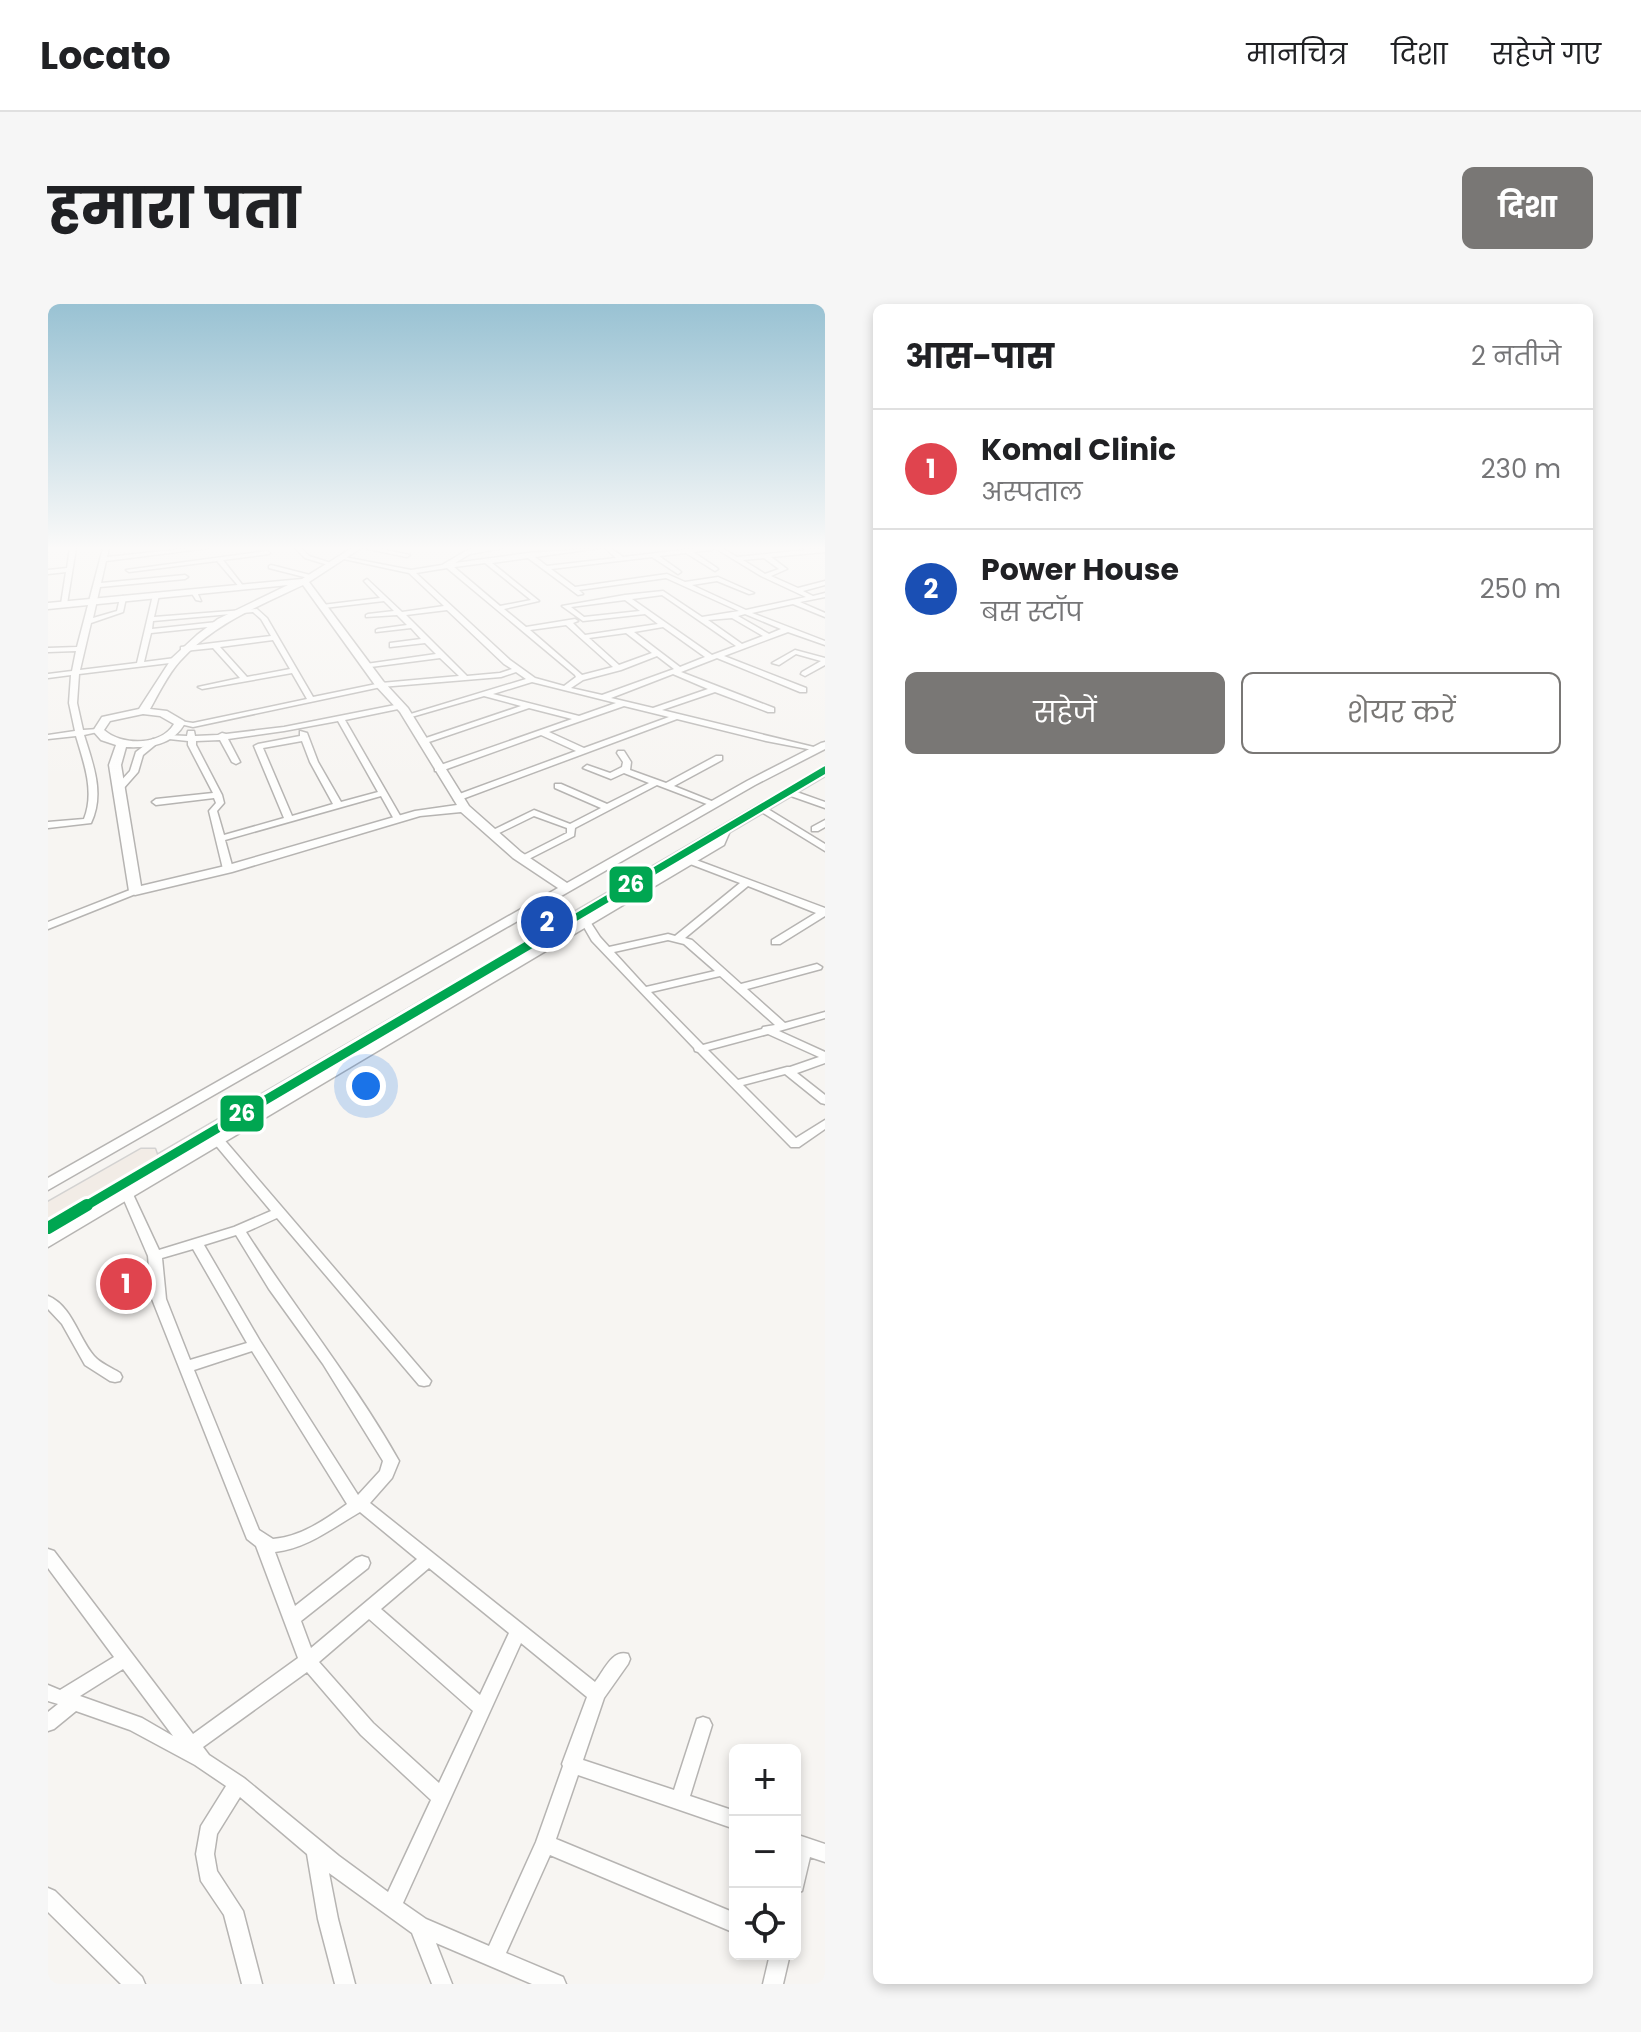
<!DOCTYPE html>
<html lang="hi">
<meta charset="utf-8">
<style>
:root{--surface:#fff;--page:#f6f6f6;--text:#202124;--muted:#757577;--line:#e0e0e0;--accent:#797775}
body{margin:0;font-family:Poppins,"Noto Sans Devanagari",sans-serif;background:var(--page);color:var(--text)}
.controls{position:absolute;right:24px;bottom:24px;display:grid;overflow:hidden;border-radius:12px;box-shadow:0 4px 12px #0003}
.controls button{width:72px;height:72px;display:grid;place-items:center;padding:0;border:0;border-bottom:2px solid var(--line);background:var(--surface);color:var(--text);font:40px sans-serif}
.you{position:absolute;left:318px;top:782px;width:28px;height:28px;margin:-20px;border:6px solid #fff;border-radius:50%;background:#1a73e8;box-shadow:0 0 0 12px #1a73e833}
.badge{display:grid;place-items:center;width:52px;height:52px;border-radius:50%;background:var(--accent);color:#fff;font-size:26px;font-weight:700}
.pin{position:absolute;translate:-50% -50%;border:4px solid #fff;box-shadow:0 2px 8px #0006}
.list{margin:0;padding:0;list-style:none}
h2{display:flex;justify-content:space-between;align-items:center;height:104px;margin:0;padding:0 32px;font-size:34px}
h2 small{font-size:26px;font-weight:400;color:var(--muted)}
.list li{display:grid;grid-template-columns:52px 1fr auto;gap:24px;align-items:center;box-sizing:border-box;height:120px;padding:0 32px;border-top:2px solid var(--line)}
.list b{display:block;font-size:30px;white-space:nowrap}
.list p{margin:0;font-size:26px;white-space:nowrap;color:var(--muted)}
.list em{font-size:26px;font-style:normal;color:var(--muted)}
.actions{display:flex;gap:16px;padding:24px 32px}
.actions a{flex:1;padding:18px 0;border:2px solid var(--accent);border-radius:12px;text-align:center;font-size:28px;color:var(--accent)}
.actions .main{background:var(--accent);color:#fff}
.icon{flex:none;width:44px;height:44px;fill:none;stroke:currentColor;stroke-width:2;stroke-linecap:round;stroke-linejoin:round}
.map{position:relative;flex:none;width:777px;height:1680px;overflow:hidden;border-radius:12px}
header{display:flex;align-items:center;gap:48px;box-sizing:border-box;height:112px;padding:0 40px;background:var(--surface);border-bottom:2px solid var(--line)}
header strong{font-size:38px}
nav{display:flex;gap:44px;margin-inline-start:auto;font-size:28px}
.intro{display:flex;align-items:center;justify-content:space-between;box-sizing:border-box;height:192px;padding:0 48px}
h1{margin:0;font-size:56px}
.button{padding:20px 36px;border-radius:12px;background:var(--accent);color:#fff;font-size:28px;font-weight:700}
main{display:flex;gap:48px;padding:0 48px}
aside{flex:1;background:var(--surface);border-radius:12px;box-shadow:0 4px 12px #0003}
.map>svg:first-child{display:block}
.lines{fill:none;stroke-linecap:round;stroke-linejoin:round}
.minor-casing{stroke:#b6b4b2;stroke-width:3}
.tertiary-casing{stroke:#b6b4b2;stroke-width:3}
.trunk-casing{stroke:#d3d2d1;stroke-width:3}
.minor{fill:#fefefd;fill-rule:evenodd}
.tertiary{fill:#fefefd;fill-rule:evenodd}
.trunk{fill:#f2ece6;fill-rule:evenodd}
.bus-1-far2-casing{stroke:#fff;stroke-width:11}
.bus-1-far1-casing{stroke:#fff;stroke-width:15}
.bus-1-casing{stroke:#fff;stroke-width:18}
.bus-1-far2{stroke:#00a651;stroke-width:7}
.bus-1-far1{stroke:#00a651;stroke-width:9}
.bus-1{stroke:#00a651;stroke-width:12}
.line-badge{stroke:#fff;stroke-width:3}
.badge-label{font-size:22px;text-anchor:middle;font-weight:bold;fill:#fff}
</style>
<header>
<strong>Locato</strong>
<nav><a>मानचित्र</a><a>दिशा</a><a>सहेजे गए</a></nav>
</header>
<div class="intro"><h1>हमारा पता</h1><a class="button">दिशा</a></div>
<main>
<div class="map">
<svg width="777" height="1680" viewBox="0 0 777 1680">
<rect width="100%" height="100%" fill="#f7f5f2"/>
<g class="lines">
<g class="minor-casing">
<path id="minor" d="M22,244H28L19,300L16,302L13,300L18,268L0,270V266L19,264Z
M55,244H61L59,253L144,244H161L58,257L53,279L137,271L140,273L137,275L52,283L45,314L69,307L72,294L75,292L78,294L75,308L43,319L32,366L89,359L105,291L108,289L111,291L106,313L209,305L219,314L265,393L333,379L411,372L392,354L315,364V360H318L388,350L377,339L342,343V339L373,335L363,324L328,328V326L330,325L359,321L349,311L318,313V311L320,310L346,307L336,297L276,304L274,303V301L332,294L316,277L319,275L354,308L396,302L361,269L291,254V252L363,266L394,261L423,244H455L422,250L407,259L480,249L552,244L487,253L499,262L568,254L557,244H563L575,253L651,244H666L663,246L645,248L669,264L670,265L667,267L638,249L611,252L632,267L633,268L630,270L604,253L503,265L527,283L619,270L637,278L670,273L706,289L701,290L669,277L644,281L698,306L758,293L713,272L667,244H674L689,253L777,244V248L723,253L739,265L723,272L750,284L777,277V281L755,287L765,292L777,289V293L752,298L777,309V313L745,300L704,309L777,337V341L740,328L676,352L758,384V388H752L669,354L633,368L726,404V408H720L667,388L614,406L774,445L770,447L718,437L629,415L409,497L406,496V492L528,447L493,431L393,467H387V463L524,415L481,404L375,440H372V436L473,402L436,392L360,414L356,412L478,375L468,368L453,373L333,383L145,423L128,419L132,417L145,419L259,395L244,369L154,385L150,383L192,374L165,344L136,347H133V343L223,332L213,315L205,308L105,317L104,325L169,318L172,320L169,322L103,329L96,358L127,354L131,356L130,358L31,370L29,399L35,426L50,425L54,427L36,431C45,460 57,490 43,519L0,524V518L36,515C47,488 36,459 28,432L0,435V431L27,427L21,399L23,371L0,374V370L24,367L28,347L0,348V344L29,343ZM480,254L530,291L535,290L531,286L618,274L691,307L654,313L615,287L577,291L514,302L535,317L597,310L610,320L537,331L525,319L530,317L527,315L478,323L456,305L491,297L444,259ZM716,254L731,265L717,270L695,256ZM437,259L483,296L452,302L406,263ZM399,264L527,371L528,373L516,382L487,374L462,356L368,269ZM614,291L688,342L664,351L584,295ZM577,296L592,307L536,313L523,303ZM399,306L456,360L464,365L452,369L419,372L358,311ZM697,310L733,325L721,330L690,312ZM684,314L715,332L694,340L660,316ZM518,321L565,363L534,371L482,326ZM615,323L657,353L632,363L586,328ZM578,329L604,349L571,361L541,334ZM225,336L242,365L199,373L172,343ZM609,352L626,365L554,391L523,384L535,376L573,366ZM625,370L660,385L605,404L563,394ZM484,378L568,399L531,412L445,390ZM576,402L621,413L536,444L501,428Z
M247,244H253L261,252L283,259L280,261L257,254Z
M315,244H327L362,251L359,253Z
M219,247L222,249L221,250L175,256L196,283L193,285L169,257L81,268L78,266Z
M223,261L262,271L263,272L260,274L221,264V262Z
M146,286L149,288L153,297L148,296L143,288Z
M747,346L777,354V361L757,372L753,370L754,368L773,357L748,350L731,361L724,359Z
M352,400L356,402L355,404L297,416L354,515L353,517H347L333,492L177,536L185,565L180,568L175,565L161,507L168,499L166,494L108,501L104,498L108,495L165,489L140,441V437L121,435H118V431L139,432L140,427H146L147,432L170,431L174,429L178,430L236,423ZM290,417L330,488L293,498L270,458L259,429L252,427V432L210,440L206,442L236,514L176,531L169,507L176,499L174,491L148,441V437L172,436L184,458L188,460L192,458L180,435L236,427ZM254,437L262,458L285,500L244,512L215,444Z
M105,435L112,437L95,451L90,468L75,485H69V481L82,467L88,448Z
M570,447H576L583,458L582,466L618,479L668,452H674V456L626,482L671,500L664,502L609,481L527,524L526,532L475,558L472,557V553L519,529V524L486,512L447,531L444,532L439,529L486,506L522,520L553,504L507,484V480H513L559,500L601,479L576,469L563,475L535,464L539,461L562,469L574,463L575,458L569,449Z
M743,486L777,498V504L740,491V487Z
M715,502L777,540V547L712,507V503Z
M777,516V523L770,527H764V523Z
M640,553L777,604V612L732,640H724V636L768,609L700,582L637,634L644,636L693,680L769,660L774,663L773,665L699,685L737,719L777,708V714L731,727L777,748V759L749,769L777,791V800L773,799L737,770L695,781L748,834L777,816V825L751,843H743L650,748L647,747L646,744L544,637L533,618L535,616H541L552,633L561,643L620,630L627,632L692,579L637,558L635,556ZM620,636L636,640L667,667L598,683L566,648ZM672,672L727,721L715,723L714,725L655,741L603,688ZM720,730L771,753L742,763H739L690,776L660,746Z
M87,584L90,585V589L0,625V618Z
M169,831L173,832L383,1077L381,1081L376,1082L371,1081L229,914L198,928C247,1005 306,1077 351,1157L344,1174L322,1199L547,1378C556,1367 564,1345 580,1350L582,1355L580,1360L556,1394L535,1456L626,1486L649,1415L655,1413L661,1415L664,1421L642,1492L687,1507V1525L530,1471L508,1535L687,1609V1629L502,1551L458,1649L515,1673L518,1680H484L388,1639L404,1680H384L364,1629L281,1569L290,1615L307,1680H287L270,1615L259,1550L192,1493L169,1530L166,1550L169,1567L195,1607L214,1680H194L176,1611L153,1577L148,1550L153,1522L178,1482L147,1461L82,1426L28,1407L6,1425L0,1427V1408L10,1400L0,1397V1381L12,1386L66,1353L0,1264V1245L6,1247L145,1430L250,1354L208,1242L199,1235L197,1230L104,995L100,952L73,889L79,885L83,886L111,946L186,923L223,907L165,838L163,835L165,832ZM188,931L221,985L275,1060L335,1157L332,1167L310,1191L212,1037L156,941ZM145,945L199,1039L142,1056L118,995L114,954ZM204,1047L299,1200C277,1216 252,1233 225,1235L211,1226L146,1066ZM312,1208L369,1255L263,1344L253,1317L320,1264L322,1259L320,1254L314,1252L308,1254L247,1302L227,1248C260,1244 284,1224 312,1208ZM381,1264L461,1329L432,1391L333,1305ZM321,1315L425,1407L391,1479L325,1419L271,1358ZM473,1339L539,1393L514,1460L515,1462L488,1538L441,1642L378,1615L355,1599ZM75,1365L125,1432L94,1414L32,1392ZM259,1368L313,1431L383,1496L340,1588L291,1552L196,1474L161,1451L155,1443Z
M0,992C24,1002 30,1033 46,1052C52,1059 64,1064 72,1069L74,1073L72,1077L67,1078L62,1077L37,1061L14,1020L0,1005Z
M747,1530L777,1540V1558L762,1553L754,1587L747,1589Z
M0,1584L7,1587L94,1673L97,1680H73L0,1608Z
M722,1650H742L735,1680H715Z"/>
</g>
<g class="tertiary-casing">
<path id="tertiary" d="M304,244H313L261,278L335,377L360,404L421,502L473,548L519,579L699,477L773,439L777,438V445L707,481L0,886V874L510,584L465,554L413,508L372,512L184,568L87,591L81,587L61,461L68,441L53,436L45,427L54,413L91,405L124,354L149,331L170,315L240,281L0,305V299L254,275ZM255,281L327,381L352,408L409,501L367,507L177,562L93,582L73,461L78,443C102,444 125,441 137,419L136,417L119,407L102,405C111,389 120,370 132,357C165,320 211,302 255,281ZM95,410L112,412L126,420C113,442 74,442 56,426L62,417Z
M676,523L682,527L676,541L0,943V929L667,536L672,524Z"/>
</g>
<g class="trunk-casing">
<path id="trunk" d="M777,462V472L0,931V898L93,845H107L109,851Z"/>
</g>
<use href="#minor" class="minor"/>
<use href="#tertiary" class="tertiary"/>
<use href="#trunk" class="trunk"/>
<g class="bus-1-far2-casing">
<path id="bus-1-far2" d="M498,631L777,466"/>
</g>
<g class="bus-1-far1-casing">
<path id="bus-1-far1" d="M36,903L501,629"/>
</g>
<g class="bus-1-casing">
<path id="bus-1" d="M0,924L39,901"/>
</g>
<use href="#bus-1-far2" class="bus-1-far2"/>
<use href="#bus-1-far1" class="bus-1-far1"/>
<use href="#bus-1" class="bus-1"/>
</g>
<linearGradient id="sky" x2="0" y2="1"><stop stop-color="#99c2d3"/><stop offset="0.51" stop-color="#fbfaf9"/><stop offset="1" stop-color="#fbfaf9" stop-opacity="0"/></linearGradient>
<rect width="777" height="479" fill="url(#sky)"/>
<g class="line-badge">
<rect x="560" y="561" width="46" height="39" rx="8" fill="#00a651"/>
<rect x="171" y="790" width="46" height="39" rx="8" fill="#00a651"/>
</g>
<g class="badge-label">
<text x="583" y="588">26</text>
<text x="194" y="817">26</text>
</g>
</svg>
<div class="controls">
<button>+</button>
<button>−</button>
<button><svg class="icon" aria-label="locate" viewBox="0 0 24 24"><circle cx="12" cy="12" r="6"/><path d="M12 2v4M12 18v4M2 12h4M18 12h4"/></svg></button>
</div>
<div class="you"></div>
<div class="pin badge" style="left:78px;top:980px;background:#e0444e">1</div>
<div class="pin badge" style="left:499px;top:618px;background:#1a4fb4">2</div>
</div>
<aside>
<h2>आस-पास<small>2 नतीजे</small></h2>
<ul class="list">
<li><span class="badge" style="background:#e0444e">1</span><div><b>Komal Clinic</b><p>अस्पताल</p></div><em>230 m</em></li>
<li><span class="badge" style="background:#1a4fb4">2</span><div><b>Power House</b><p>बस स्टॉप</p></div><em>250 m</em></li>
</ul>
<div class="actions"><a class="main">सहेजें</a><a>शेयर करें</a></div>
</aside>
</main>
